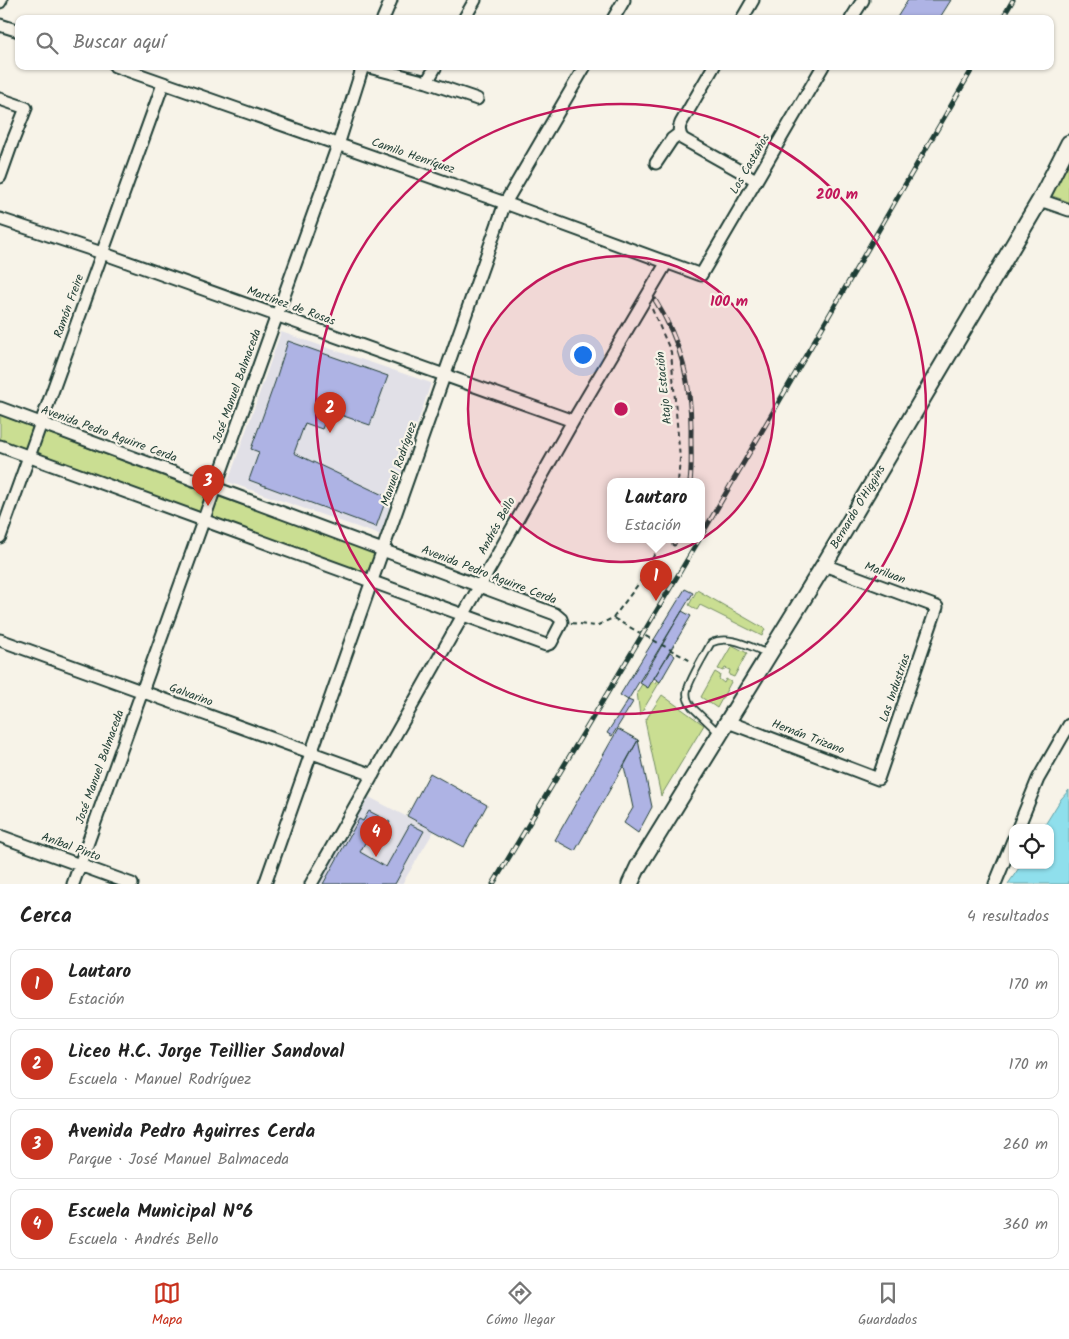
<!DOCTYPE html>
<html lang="es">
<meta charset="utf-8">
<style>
:root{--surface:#fff;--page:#f6f6f6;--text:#222;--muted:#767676;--line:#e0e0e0;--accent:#c8321e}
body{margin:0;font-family:Kalam,sans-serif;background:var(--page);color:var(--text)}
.controls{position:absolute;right:15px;bottom:15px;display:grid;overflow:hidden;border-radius:10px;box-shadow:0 1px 4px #0004}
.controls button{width:45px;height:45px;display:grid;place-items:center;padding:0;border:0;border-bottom:1px solid var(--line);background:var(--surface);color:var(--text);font:25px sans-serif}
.you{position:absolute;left:582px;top:354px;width:18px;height:18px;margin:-12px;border:4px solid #fff;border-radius:50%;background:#1a73e8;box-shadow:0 0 0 8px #1a73e833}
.badge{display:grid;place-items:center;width:32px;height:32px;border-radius:50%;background:var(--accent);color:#fff;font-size:16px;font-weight:700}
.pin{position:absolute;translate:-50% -41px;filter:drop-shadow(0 1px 2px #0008)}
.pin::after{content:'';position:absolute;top:26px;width:18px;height:15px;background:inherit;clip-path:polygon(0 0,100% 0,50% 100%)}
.popup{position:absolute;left:607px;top:478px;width:98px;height:65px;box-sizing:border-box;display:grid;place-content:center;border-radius:10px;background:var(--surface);filter:drop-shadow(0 1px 4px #0005);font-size:16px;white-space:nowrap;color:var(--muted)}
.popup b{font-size:19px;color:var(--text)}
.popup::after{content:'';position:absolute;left:50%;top:100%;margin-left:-10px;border:10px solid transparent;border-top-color:var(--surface)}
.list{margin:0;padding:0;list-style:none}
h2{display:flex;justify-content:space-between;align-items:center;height:65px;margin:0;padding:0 20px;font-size:21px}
h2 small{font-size:16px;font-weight:400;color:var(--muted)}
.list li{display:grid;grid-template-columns:32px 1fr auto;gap:15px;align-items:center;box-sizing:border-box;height:70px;margin:0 10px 10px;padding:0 10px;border:1px solid var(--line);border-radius:10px}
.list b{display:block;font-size:19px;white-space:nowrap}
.list p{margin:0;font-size:16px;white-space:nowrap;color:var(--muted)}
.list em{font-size:16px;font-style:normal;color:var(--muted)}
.icon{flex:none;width:28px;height:28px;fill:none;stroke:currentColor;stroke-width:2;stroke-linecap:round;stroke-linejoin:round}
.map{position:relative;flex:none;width:1069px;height:884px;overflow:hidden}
.search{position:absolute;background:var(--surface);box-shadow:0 1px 4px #0004;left:15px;right:15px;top:15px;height:55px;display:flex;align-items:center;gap:12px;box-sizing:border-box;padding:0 18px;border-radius:10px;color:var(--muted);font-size:19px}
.sheet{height:385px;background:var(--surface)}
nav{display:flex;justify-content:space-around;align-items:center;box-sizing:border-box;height:70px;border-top:1px solid var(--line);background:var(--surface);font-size:14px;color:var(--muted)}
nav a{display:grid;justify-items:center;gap:2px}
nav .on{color:var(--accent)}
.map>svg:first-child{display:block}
.built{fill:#e1e0e7}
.green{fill:#cade92;stroke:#748e63}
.water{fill:#8fdfec;stroke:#629ea2}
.building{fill:#aeb3e4;stroke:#1f3d34}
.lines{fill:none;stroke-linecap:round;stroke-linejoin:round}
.service-casing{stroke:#1f3d34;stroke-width:9}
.minor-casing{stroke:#1f3d34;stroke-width:15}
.secondary-casing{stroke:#1f3d34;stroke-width:19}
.path{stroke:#1f3d34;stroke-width:2;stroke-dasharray:5 4;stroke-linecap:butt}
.service{stroke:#f7f3e8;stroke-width:5.5}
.minor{stroke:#f7f3e8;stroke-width:11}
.secondary{stroke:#f7f3e8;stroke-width:15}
.rail-casing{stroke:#1f3d34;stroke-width:5}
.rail{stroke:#f7f3e8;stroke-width:3;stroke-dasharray:9;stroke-linecap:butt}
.ring{fill:none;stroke:#c2185b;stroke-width:2.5}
.labels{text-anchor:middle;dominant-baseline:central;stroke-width:4.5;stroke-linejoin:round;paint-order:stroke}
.street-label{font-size:12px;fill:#1f3d34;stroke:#f7f3e8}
.centre{fill:#c2185b;stroke:#f7f3e8;stroke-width:2.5}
.ring-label{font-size:15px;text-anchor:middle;font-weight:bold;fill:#c2185b;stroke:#f7f3e8;stroke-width:4.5;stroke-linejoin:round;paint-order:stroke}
</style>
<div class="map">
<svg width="1069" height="884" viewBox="0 0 1069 884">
<rect width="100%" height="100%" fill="#f7f3e8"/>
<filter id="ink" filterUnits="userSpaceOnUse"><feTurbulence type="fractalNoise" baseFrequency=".02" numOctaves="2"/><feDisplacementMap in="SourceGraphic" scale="10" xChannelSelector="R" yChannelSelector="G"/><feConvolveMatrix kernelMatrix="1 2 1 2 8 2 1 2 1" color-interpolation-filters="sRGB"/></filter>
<g filter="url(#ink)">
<path class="built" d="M281,332L431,383L380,535L228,482Z
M369,797L434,831L402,884H318Z"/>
<path class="green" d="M1069,157V202L1047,194Z
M0,415L210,494L377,551L365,576L0,441Z
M697,590L765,629L762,636L700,605L697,610L689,605Z
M732,645L747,653L734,677L729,675L730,670L725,668L723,671L718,669Z
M715,672L720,675L719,679L724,683L726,679L731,682L717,708L701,697Z
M661,673L664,675L640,715L637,692L646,678L655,683Z
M662,695L704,725L661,796L645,721Z"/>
<path class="water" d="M1069,790V884H1008L1021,865H1050V828H1043L1061,799Z"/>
<path class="building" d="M908,0H951L939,19H896Z
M288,341L388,376L370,425L329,411L322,429L305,423L294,453L387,497L376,527L249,480L259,452L251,449L275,382Z
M685,589L693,593L628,700L620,695Z
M682,611L691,616L648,688L640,683Z
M670,652L675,656L660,682L654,678Z
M628,700L633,702L612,736L607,733Z
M618,729L638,740L575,851L555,840Z
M638,740L652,807L638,833L624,823L633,808L624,766Z
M430,773L487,805L464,847L407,816Z
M369,811L390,822L382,838L371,832L360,852L386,867L410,824L424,831L395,884H323L359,819L363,821Z"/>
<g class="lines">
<g class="service-casing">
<path id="service" d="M719,733L692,707C688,702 686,697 687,691C689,680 705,654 711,643C729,634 750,647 767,653"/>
</g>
<g class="minor-casing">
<path id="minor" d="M0,2L1,0
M383,19L391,0
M464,19L475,0
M613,19L624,0
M742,19L753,0
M851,19L863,0
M0,25L19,31
M115,66L505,203L701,275L823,66
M365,66L427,82L477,99
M714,66L681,123C678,129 679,134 683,139L756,180
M427,82L436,66
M0,99L26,108L12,143L0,177
M656,163L672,139L680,133
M1040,200L1069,210
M0,219L102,253L573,421
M0,408L555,614L561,619L562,622L551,643L546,645L0,446
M0,537L163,84
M0,640L373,775
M728,722L878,779L937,607L824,565
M1018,828L1038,779L1069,725
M0,836L132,884
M73,884L338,145L363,66
M265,884L505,203L585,66
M311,884L573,421L667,262
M995,884L1013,840"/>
</g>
<g class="secondary-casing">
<path id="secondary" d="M630,884L638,867L824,565L1040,200L1069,143"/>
</g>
<path class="path" d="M652,309L671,352L680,459L678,482
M613,618L640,582L662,540
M571,623L596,626L613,618L691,661"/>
<use href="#service" class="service"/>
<use href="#minor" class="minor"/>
<use href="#secondary" class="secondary"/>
<g class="rail-casing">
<path id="rail" d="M1002,19L1013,0
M655,300C682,343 692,386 691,436C691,452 692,467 690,482
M701,536L974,66
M674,544L675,540
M493,884L699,540"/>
</g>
<use href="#rail" class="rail"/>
</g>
</g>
<circle cx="621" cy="409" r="153" fill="#c2185b" fill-opacity=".12"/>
<g class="ring">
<circle cx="621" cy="409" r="153"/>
<circle cx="621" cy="409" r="305"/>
</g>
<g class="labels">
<g class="street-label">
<text transform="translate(413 156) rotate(19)">Camilo Henríquez</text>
<text transform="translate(750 164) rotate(-60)">Los Castaños</text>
<text transform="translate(69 306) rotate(-70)">Ramón Freire</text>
<text transform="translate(291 306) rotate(20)">Martínez de Rosas</text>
<text transform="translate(237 386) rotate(-70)">José Manuel Balmaceda</text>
<text transform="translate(664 388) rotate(-96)">Atajo Estación</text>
<text transform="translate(109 434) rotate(20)">Avenida Pedro Aguirre Cerda</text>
<text transform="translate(399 464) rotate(-71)">Manuel Rodríguez</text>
<text transform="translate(858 507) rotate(-59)">Bernardo O'Higgins</text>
<text transform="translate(497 526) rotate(-61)">Andrés Bello</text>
<text transform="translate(885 573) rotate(20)">Mariluan</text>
<text transform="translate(489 575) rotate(21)">Avenida Pedro Aguirre Cerda</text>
<text transform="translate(895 688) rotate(-71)">Las Industrias</text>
<text transform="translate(191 695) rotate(20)">Galvarino</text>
<text transform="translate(808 737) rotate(21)">Hernán Trizano</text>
<text transform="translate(100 767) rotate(-70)">José Manuel Balmaceda</text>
<text transform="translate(71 847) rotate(20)">Aníbal Pinto</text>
</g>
</g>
<circle cx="621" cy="409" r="8" class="centre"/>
<g class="ring-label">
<text x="837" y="199">200 m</text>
<text x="729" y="306">100 m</text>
</g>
</svg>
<div class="controls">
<button><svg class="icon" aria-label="locate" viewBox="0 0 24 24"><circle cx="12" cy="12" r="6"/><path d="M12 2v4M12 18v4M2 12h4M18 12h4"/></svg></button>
</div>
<div class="you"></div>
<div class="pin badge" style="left:656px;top:601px">1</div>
<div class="popup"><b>Lautaro</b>Estación</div>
<div class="pin badge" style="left:330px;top:433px">2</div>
<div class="pin badge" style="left:208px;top:506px">3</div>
<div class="pin badge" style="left:376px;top:857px">4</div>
<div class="search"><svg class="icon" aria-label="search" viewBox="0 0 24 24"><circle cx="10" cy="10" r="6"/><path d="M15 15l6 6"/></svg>Buscar aquí</div>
</div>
<section class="sheet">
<h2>Cerca<small>4 resultados</small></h2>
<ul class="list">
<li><span class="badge">1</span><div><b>Lautaro</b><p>Estación</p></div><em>170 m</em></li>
<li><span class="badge">2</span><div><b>Liceo H.C. Jorge Teillier Sandoval</b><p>Escuela · Manuel Rodríguez</p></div><em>170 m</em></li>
<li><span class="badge">3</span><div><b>Avenida Pedro Aguirres Cerda</b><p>Parque · José Manuel Balmaceda</p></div><em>260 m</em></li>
<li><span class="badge">4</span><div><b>Escuela Municipal N°6</b><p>Escuela · Andrés Bello</p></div><em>360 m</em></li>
</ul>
</section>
<nav>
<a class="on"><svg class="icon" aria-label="map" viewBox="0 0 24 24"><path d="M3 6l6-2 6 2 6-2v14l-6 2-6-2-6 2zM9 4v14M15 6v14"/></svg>Mapa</a>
<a><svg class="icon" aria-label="directions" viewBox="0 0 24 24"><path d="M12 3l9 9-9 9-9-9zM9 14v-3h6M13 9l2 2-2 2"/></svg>Cómo llegar</a>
<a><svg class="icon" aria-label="saved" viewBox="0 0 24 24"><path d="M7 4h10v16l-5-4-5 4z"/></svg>Guardados</a>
</nav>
